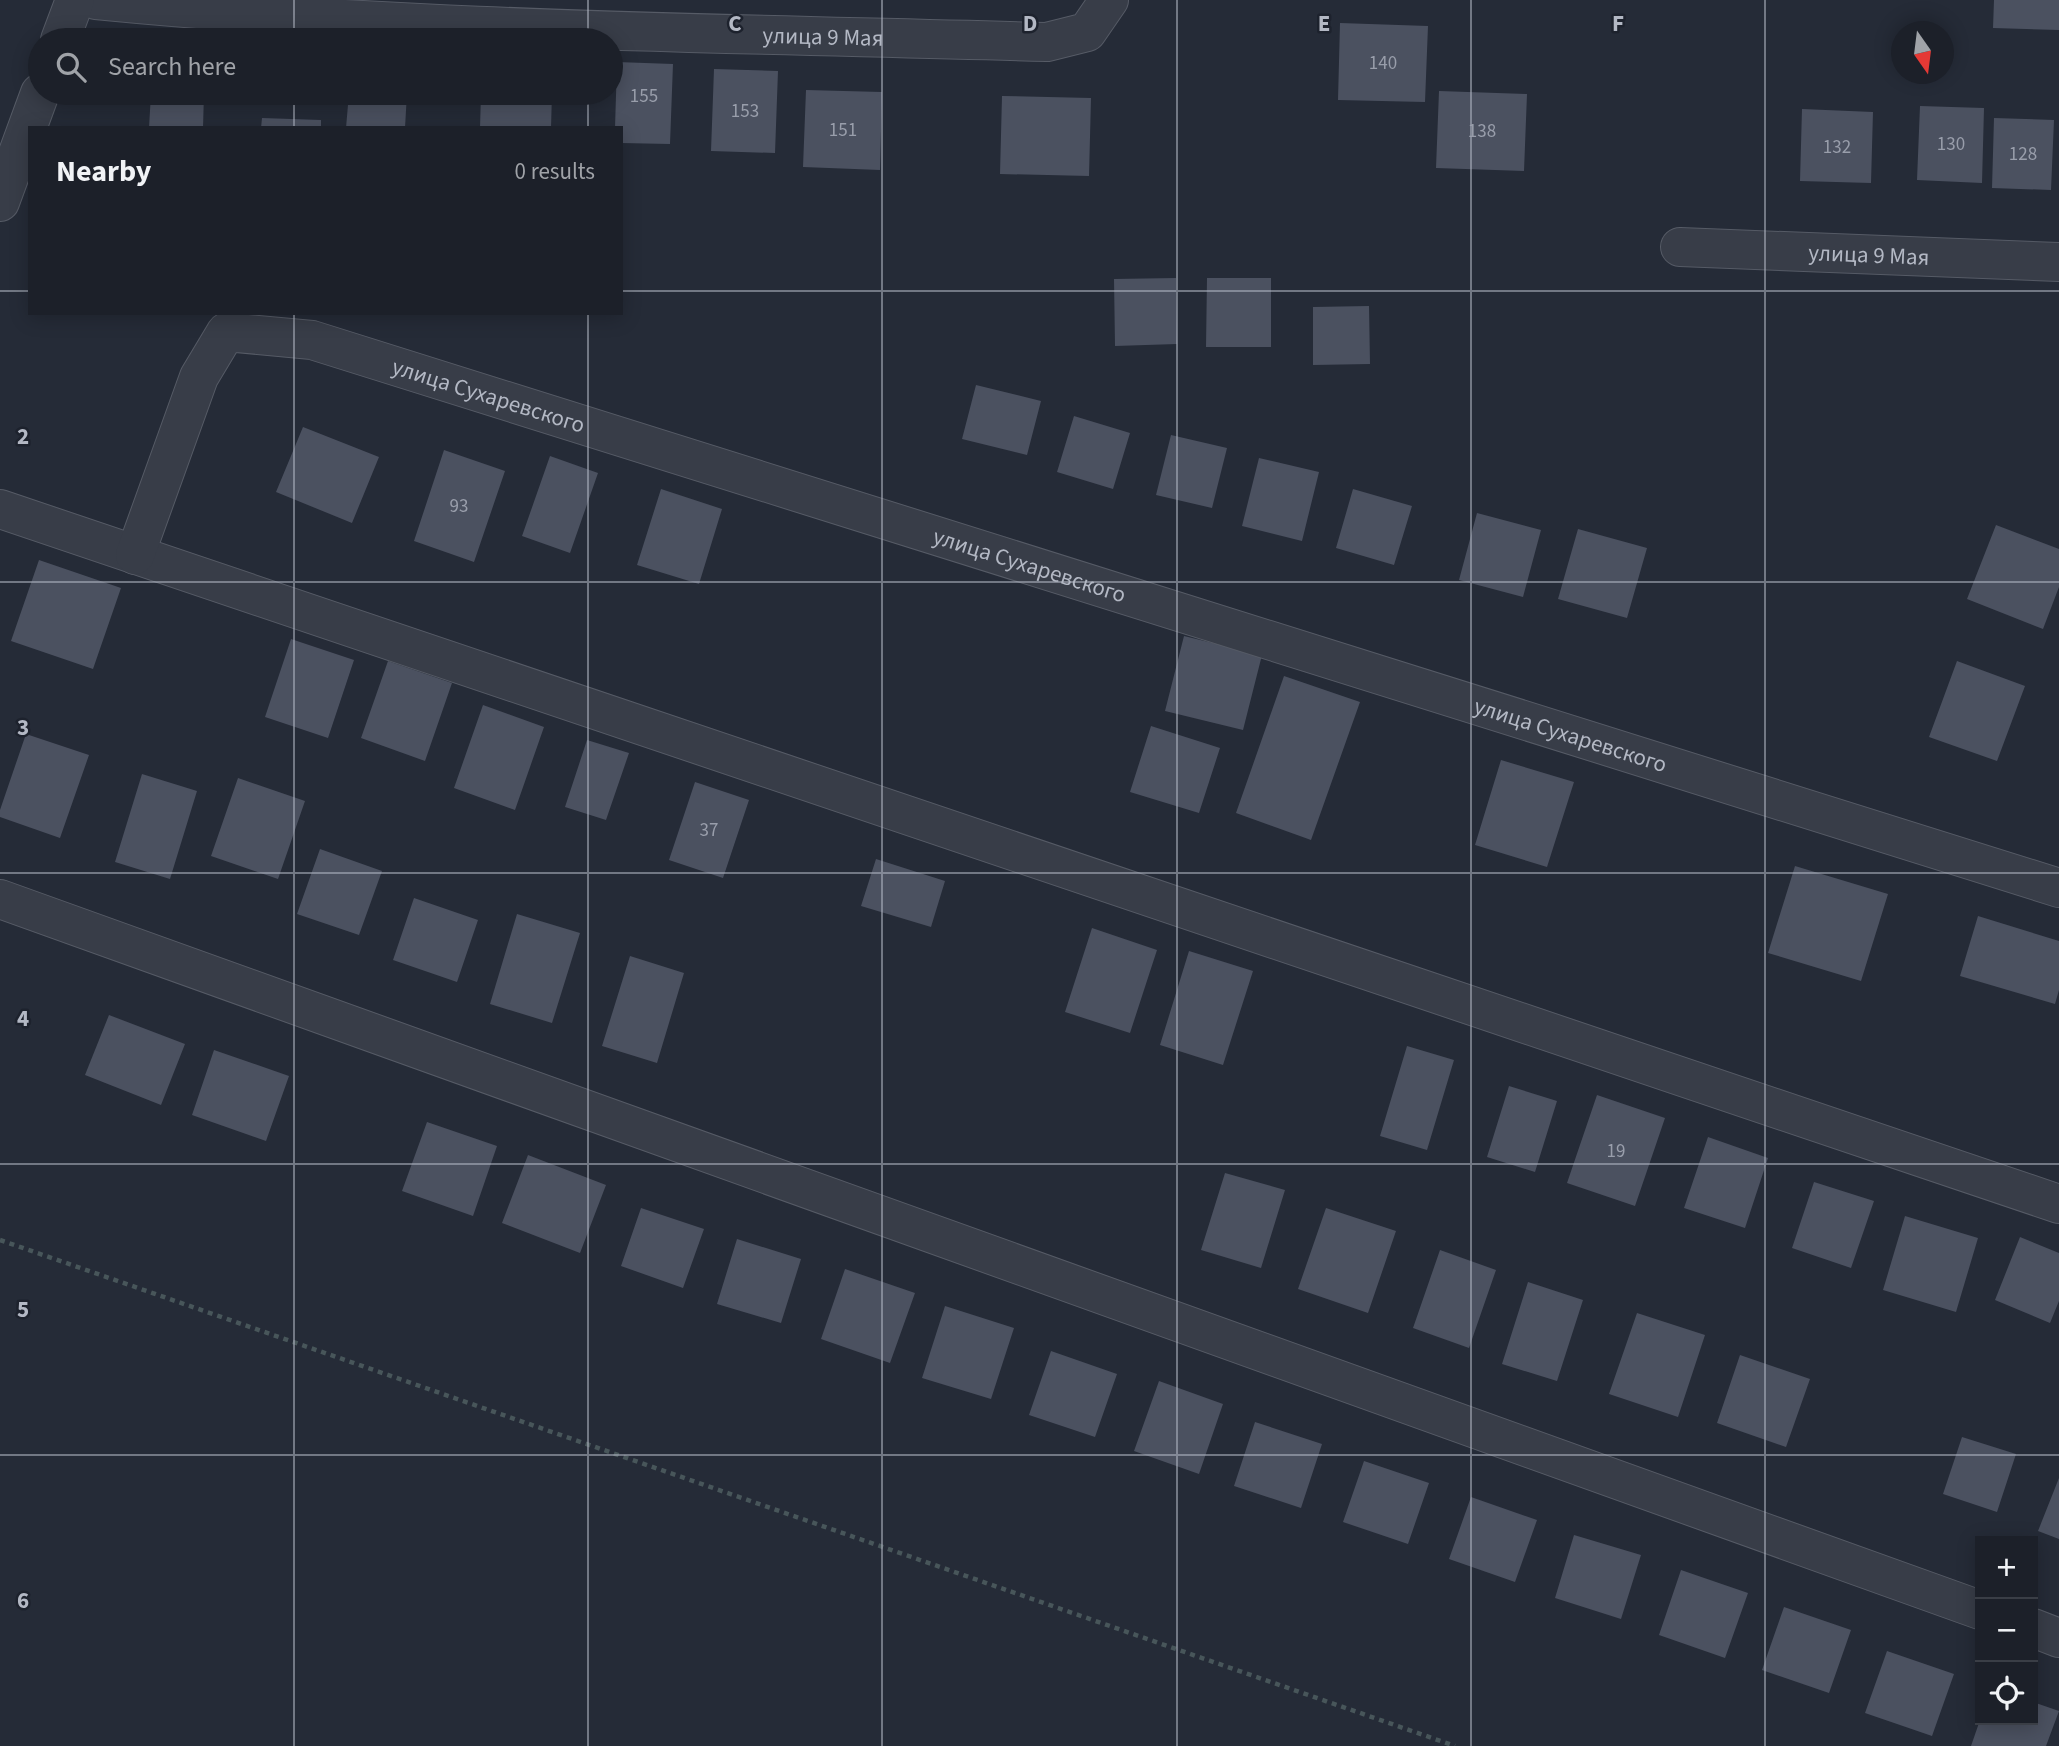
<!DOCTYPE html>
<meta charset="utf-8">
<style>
:root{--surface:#1c2029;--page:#252831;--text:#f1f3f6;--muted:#a0a3a8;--line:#3a3e46}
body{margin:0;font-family:"Source Sans 3",sans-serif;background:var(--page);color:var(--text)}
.controls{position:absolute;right:21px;bottom:21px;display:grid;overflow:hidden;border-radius:0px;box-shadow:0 4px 18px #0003}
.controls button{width:63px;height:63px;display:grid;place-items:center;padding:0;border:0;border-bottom:2px solid var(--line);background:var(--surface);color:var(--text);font:35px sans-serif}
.compass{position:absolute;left:1891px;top:21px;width:63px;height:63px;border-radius:50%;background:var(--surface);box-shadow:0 4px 18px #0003;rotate:166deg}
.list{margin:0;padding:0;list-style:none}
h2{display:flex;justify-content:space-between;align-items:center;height:91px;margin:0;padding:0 28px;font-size:30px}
h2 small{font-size:23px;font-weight:400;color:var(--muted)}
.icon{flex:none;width:38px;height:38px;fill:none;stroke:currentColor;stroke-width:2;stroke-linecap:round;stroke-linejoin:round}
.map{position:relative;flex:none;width:2059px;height:1746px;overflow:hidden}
.search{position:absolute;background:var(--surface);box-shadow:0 4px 18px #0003;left:28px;top:28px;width:595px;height:77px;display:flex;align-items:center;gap:18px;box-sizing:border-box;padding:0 24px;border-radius:38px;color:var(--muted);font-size:26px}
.panel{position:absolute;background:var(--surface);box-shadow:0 4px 18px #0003;left:28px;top:126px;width:595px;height:189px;border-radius:0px}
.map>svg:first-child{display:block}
.building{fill:#4b5160}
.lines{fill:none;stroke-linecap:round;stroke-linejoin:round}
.minor-casing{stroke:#565b66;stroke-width:40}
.path{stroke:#48565a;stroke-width:4.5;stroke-dasharray:5 5;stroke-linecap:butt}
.minor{stroke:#383d48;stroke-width:38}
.grid{fill:none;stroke:#b3b8c4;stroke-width:2;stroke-opacity:0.55}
.labels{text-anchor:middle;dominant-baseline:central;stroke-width:5;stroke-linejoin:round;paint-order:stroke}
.number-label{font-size:19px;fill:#999eab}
.street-label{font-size:23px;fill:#b3b8c4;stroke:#1d222d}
.grid-label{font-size:23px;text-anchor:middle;font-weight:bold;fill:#b3b8c4;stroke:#1d222d;stroke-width:5;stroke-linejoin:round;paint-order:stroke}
</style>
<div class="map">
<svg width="2059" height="1746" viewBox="0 0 2059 1746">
<rect width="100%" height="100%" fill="#252b37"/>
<path class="building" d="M1994,0H2059V30L1993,28Z
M1340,23L1428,26L1425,102L1338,100Z
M617,62L673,64L670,144L621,143V128H615Z
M714,69L778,71L775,153L711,151Z
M806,90L882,92L880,170L803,167Z
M1439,91L1527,94L1524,171L1436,168Z
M151,93H204L203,128H149Z
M349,93H407L405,128H346Z
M481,93H552L551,128H480Z
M1002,96L1091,98L1089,176L1000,174Z
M1920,106L1984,108L1982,183L1917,180Z
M1802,109L1873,112L1871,183L1800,181Z
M262,118L321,120V128H261Z
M1994,118L2054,120L2051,190L1992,188Z
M1176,278L1177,344L1115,346L1114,279Z
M1207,278H1271V347H1206Z
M1369,306L1370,364L1313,365V307Z
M976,385L1041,401L1027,455L962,439Z
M1074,416L1130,433L1113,489L1057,472Z
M303,427L379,457L352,523L276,492Z
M1171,435L1227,448L1212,508L1156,495Z
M444,450L505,471L474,562L414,541Z
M550,456L598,473L570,553L522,536Z
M1259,458L1319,472L1302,541L1242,526Z
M661,489L722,509L699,584L637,565Z
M1353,489L1412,506L1394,565L1336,548Z
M1477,513L1541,530L1523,597L1459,580Z
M1996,525L2059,549V587L2043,629L1967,599Z
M1578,529L1647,548L1627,618L1558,599Z
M39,560L121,588L93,669L11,641Z
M1184,636L1262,655L1243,730L1165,711Z
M291,639L354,660L328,738L265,717Z
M388,661L452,683L425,761L361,738Z
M1957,661L2025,686L1997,761L1929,737Z
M1284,676L1360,702L1311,840L1236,813Z
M483,705L544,727L515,810L454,788Z
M1151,726L1220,748L1199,813L1130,792Z
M26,734L89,755L60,838L0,817V810Z
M587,740L629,753L606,820L565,807Z
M1501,760L1574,782L1547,867L1475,845Z
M142,774L197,791L170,879L115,862Z
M238,778L305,801L278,879L211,856Z
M695,782L749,800L723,878L669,860Z
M320,849L382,871L359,935L297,914Z
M876,859L945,881L931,927L861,906Z
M1795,866L1888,894L1861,981L1768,953Z
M414,898L478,920L457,982L393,960Z
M517,914L580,933L552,1023L490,1004Z
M1978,916L2059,941V990L2055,1004L1960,976Z
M1092,928L1157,950L1130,1033L1065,1012Z
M1189,951L1253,971L1223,1065L1160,1045Z
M630,956L684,973L657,1063L602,1046Z
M109,1015L185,1044L161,1105L85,1075Z
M1407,1046L1454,1060L1427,1150L1380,1136Z
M214,1050L289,1076L266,1141L192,1115Z
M1509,1086L1557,1101L1535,1172L1487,1157Z
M1597,1095L1665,1118L1635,1206L1567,1183Z
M427,1122L497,1146L473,1216L402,1191Z
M1708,1137L1768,1158L1745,1228L1684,1208Z
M528,1155L606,1185L580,1253L502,1223Z
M1225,1173L1285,1190L1261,1268L1201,1250Z
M1814,1182L1874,1201L1851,1268L1792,1248Z
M641,1208L704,1229L683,1288L621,1266Z
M1326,1208L1396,1231L1368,1313L1298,1289Z
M1905,1216L1978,1238L1956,1312L1883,1290Z
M2020,1237L2059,1253V1301L2050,1323L1995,1300Z
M737,1239L801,1259L781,1323L717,1304Z
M1440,1250L1496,1270L1469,1348L1413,1328Z
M845,1269L915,1293L890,1363L821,1339Z
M1528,1282L1583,1300L1557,1381L1502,1364Z
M945,1306L1014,1328L991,1399L922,1378Z
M1637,1313L1705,1335L1678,1417L1609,1394Z
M1051,1351L1117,1374L1095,1437L1029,1415Z
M1740,1355L1810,1379L1786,1447L1717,1423Z
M1159,1381L1223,1404L1199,1474L1134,1451Z
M1255,1422L1322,1444L1301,1508L1234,1486Z
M1962,1437L2016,1454L1997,1512L1943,1494Z
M1364,1461L1429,1483L1408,1544L1343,1522Z
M2059,1478V1539L2038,1531Z
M1471,1497L1537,1520L1515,1582L1449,1559Z
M1574,1535L1641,1555L1621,1619L1555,1598Z
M1681,1570L1748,1593L1725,1658L1659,1635Z
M1784,1607L1851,1630L1829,1693L1762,1670Z
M1887,1651L1954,1674L1932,1736L1865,1713Z
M2033,1702L2059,1711L2046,1746H1971L1980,1720H2033Z"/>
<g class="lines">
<g class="minor-casing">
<g id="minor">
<path id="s1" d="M96,0C412,31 730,33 1047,42L1087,32L1109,0"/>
<path d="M60,40L75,0"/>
<path d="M0,202L40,93"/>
<path id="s2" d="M1680,247L2059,262"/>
<path d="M0,509L2059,1204"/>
<path id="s3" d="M135,555L199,377L226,332L312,340L2059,888"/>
<path d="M0,899L1980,1610"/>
<path d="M2033,1628L2059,1638"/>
</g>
</g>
<path class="path" d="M0,1240L1455,1746"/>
<use href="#minor" class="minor"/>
</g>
<path class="grid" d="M294,0V40M588,0V40M882,0V1746M1177,0V1746M1471,0V1746M1765,0V1746M294,93V128M588,93V128M0,291H30M621,291H2059M294,313V1746M588,313V1746M0,582H2059M0,873H2059M0,1164H2059M0,1455H2059"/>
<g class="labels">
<g class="number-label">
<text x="1383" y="63">140</text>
<text x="644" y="96">155</text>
<text x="745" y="111">153</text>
<text x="843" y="130">151</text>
<text x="1482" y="131">138</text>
<text x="1951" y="144">130</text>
<text x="1837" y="147">132</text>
<text x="2023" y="154">128</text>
<text x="459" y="506">93</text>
<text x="709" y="830">37</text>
<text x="1616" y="1151">19</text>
</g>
<g class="street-label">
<text stroke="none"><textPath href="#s1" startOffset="728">улица 9 Мая</textPath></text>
<text stroke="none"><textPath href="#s2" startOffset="189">улица 9 Мая</textPath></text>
<text stroke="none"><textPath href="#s3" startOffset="513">улица Сухаревского</textPath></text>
<text stroke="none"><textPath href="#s3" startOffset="1080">улица Сухаревского</textPath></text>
<text stroke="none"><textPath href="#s3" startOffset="1647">улица Сухаревского</textPath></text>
</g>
</g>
<g class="grid-label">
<text x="735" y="31">C</text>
<text x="1030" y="31">D</text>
<text x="1324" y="31">E</text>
<text x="1618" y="31">F</text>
<text x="23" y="444">2</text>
<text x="23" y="735">3</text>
<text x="23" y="1026">4</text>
<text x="23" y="1317">5</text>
<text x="23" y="1608">6</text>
</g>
</svg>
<div class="controls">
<button>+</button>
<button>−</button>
<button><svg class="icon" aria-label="locate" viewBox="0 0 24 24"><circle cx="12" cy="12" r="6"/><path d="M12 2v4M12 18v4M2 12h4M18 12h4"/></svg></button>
</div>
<svg class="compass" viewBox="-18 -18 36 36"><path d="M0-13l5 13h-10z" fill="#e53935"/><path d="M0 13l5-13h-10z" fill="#a0a3a8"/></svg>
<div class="search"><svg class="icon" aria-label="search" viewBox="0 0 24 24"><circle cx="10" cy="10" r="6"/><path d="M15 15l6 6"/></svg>Search here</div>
<section class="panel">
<h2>Nearby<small>0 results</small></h2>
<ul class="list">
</ul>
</section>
</div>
